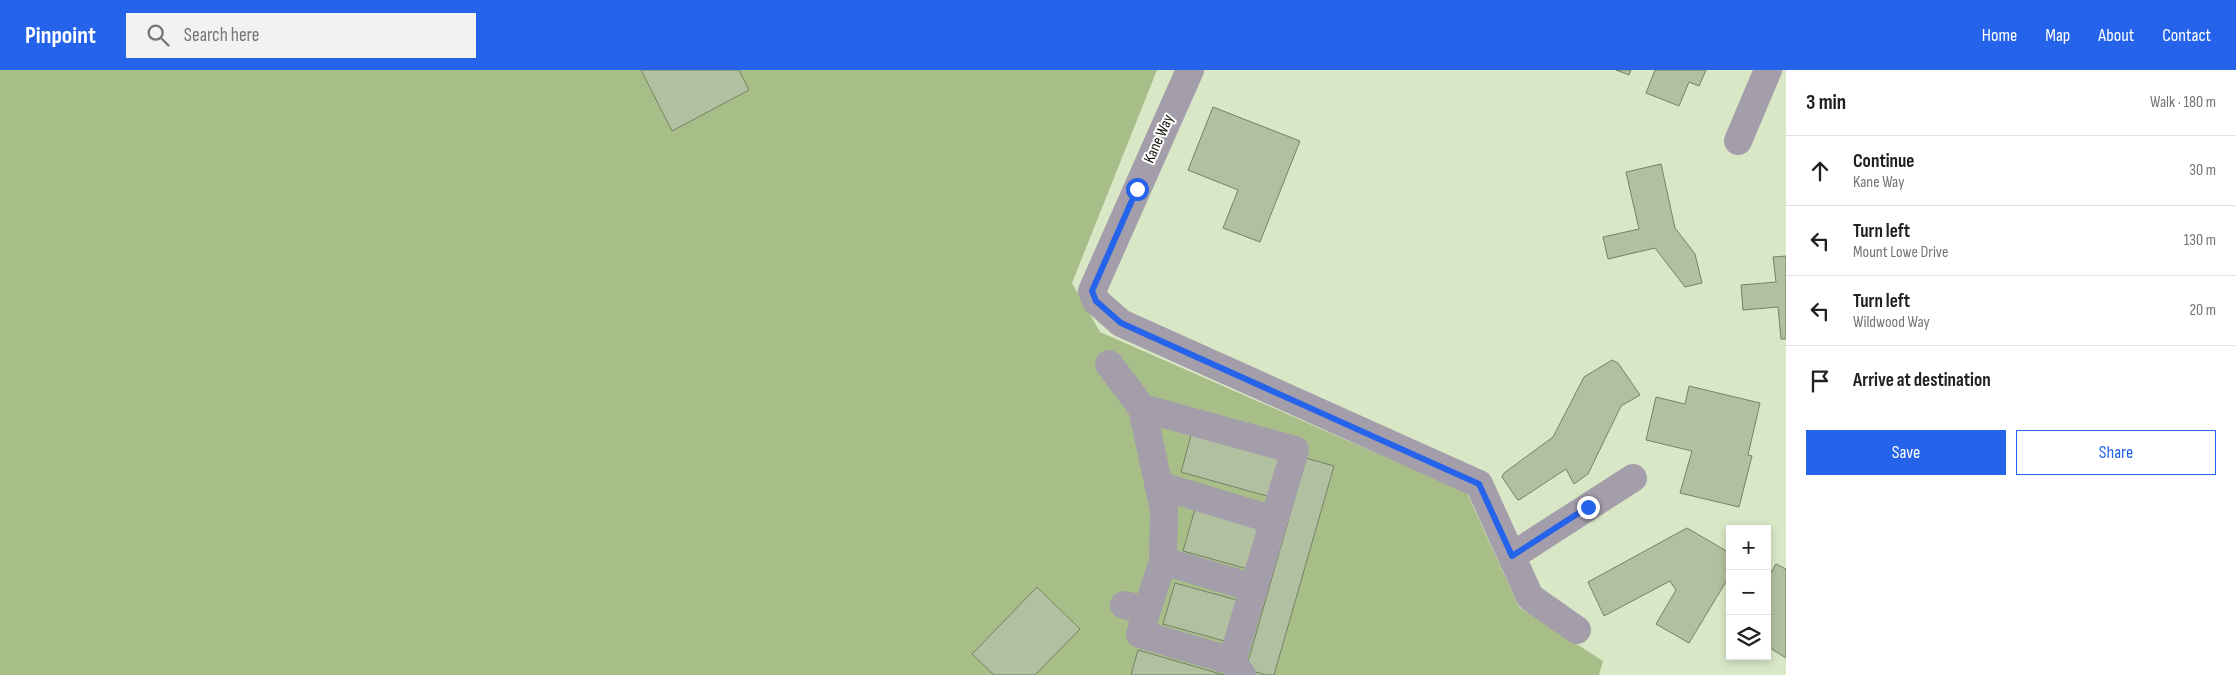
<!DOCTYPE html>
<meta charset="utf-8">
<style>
:root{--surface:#fff;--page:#f2f2f2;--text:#202124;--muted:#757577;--line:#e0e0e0;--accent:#2563eb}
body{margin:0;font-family:"Sofia Sans Condensed",sans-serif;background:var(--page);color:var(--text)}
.controls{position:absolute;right:15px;bottom:15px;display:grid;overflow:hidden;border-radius:0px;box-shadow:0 2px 8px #0003}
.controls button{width:45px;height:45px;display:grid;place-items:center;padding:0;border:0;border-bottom:1px solid var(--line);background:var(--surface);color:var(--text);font:25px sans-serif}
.stop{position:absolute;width:15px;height:15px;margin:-11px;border:4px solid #2563eb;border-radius:50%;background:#fff}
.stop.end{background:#2563eb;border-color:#fff;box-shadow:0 1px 5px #0008}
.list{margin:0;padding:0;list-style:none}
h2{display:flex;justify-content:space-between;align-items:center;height:65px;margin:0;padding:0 20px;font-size:21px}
h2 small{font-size:16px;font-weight:400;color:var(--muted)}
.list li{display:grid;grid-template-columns:32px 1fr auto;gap:15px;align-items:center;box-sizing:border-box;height:70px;padding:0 20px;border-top:1px solid var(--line)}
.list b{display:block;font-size:19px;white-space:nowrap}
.list p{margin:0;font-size:16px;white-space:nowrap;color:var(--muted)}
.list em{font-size:16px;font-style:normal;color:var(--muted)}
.actions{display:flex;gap:10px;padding:15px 20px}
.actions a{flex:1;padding:11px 0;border:1px solid var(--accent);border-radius:0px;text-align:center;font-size:18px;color:var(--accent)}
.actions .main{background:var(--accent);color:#fff}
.icon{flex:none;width:28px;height:28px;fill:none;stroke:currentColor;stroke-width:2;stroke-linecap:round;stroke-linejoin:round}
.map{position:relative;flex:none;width:1786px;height:605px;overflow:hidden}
header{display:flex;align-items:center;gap:30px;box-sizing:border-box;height:70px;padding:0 25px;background:var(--accent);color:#fff}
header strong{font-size:24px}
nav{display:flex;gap:28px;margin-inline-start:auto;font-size:18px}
.search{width:350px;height:45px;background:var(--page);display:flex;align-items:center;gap:12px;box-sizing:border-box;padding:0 18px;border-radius:0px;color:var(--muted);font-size:19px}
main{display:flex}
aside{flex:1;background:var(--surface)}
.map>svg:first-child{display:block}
.green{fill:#a7be89}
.building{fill:#b1c0a0;stroke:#758265}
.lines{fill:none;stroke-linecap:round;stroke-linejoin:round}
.minor{stroke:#a49daa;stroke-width:28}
.route{stroke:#2563eb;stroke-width:6}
.labels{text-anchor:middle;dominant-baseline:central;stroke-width:4;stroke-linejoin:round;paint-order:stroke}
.street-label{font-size:16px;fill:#0f1409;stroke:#fff}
</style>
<header>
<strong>Pinpoint</strong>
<div class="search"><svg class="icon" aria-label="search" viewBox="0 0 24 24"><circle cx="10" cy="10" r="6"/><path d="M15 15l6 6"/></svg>Search here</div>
<nav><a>Home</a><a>Map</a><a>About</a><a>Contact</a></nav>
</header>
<main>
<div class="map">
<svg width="1786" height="605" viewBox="0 0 1786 605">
<rect width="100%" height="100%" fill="#d8e7c6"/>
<path class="green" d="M0,0H1157L1072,213L1100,262L1467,423L1519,537L1603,591L1599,605H0Z"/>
<path class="building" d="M641,0H739L749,20L672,61Z
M1616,0H1631L1629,5Z
M1655,0H1706L1699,16L1689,12L1679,36L1646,23Z
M1213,37L1300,71L1260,172L1223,158L1238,120L1188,100Z
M1661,94L1675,158L1695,184L1702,213L1685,217L1655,178L1608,189L1603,167L1639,159L1626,102Z
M1786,186V269H1781L1778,237L1743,240L1741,215L1776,212L1773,187Z
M1612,290L1618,293L1640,325L1621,336L1588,404L1574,414L1566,399L1519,430L1517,429L1502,407L1504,403L1553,367L1584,307Z
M1689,316L1760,333L1748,385L1752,386L1739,437L1680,423L1692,381L1646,370L1656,327L1685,334Z
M1192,362L1285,388L1274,428L1181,402Z
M1306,388L1334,396L1274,605H1266L1246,599Z
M1195,439L1260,457L1248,499L1183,481Z
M1687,458L1730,483V505L1689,573L1656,554L1676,520L1670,511L1604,546L1588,512Z
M1776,494L1786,499V588L1767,576V509Z
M1175,513L1240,531L1228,572L1163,554Z
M1037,517L1080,559L1035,605H994L972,584Z
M1138,580L1224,605H1131Z"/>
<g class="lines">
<path class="minor" d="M1190,0L1092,221L1096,231L1121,253L1479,414L1530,527L1577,560
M1738,71L1768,0
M1109,294L1142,338
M1161,416L1274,450
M1512,486L1633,408
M1124,535L1147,540L1140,564L1232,591L1242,605
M1147,540L1163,491
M1232,591L1295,380L1142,338L1164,440L1163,491L1254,518"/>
</g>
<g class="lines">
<path class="route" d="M1137,119L1092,221L1096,231L1121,253L1479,414L1512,486L1588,437"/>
</g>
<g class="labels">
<g class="street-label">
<text transform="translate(1159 69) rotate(-66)">Kane Way</text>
</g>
</g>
</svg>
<div class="controls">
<button>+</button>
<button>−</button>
<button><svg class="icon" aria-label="layers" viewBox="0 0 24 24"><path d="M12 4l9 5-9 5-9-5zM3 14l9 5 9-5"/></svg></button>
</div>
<div class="stop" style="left:1137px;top:119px"></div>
<div class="stop end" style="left:1588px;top:437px"></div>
</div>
<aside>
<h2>3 min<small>Walk · 180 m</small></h2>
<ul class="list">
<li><svg class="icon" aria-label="ahead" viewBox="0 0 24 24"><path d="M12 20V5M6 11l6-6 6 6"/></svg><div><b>Continue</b><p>Kane Way</p></div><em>30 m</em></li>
<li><svg class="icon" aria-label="left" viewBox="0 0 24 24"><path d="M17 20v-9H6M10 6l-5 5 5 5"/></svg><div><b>Turn left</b><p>Mount Lowe Drive</p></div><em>130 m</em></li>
<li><svg class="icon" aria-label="left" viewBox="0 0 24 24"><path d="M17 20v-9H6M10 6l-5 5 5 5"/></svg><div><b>Turn left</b><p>Wildwood Way</p></div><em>20 m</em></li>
<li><svg class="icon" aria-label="arrive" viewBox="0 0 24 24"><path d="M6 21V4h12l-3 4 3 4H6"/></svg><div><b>Arrive at destination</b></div></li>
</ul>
<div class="actions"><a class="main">Save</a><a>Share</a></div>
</aside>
</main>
